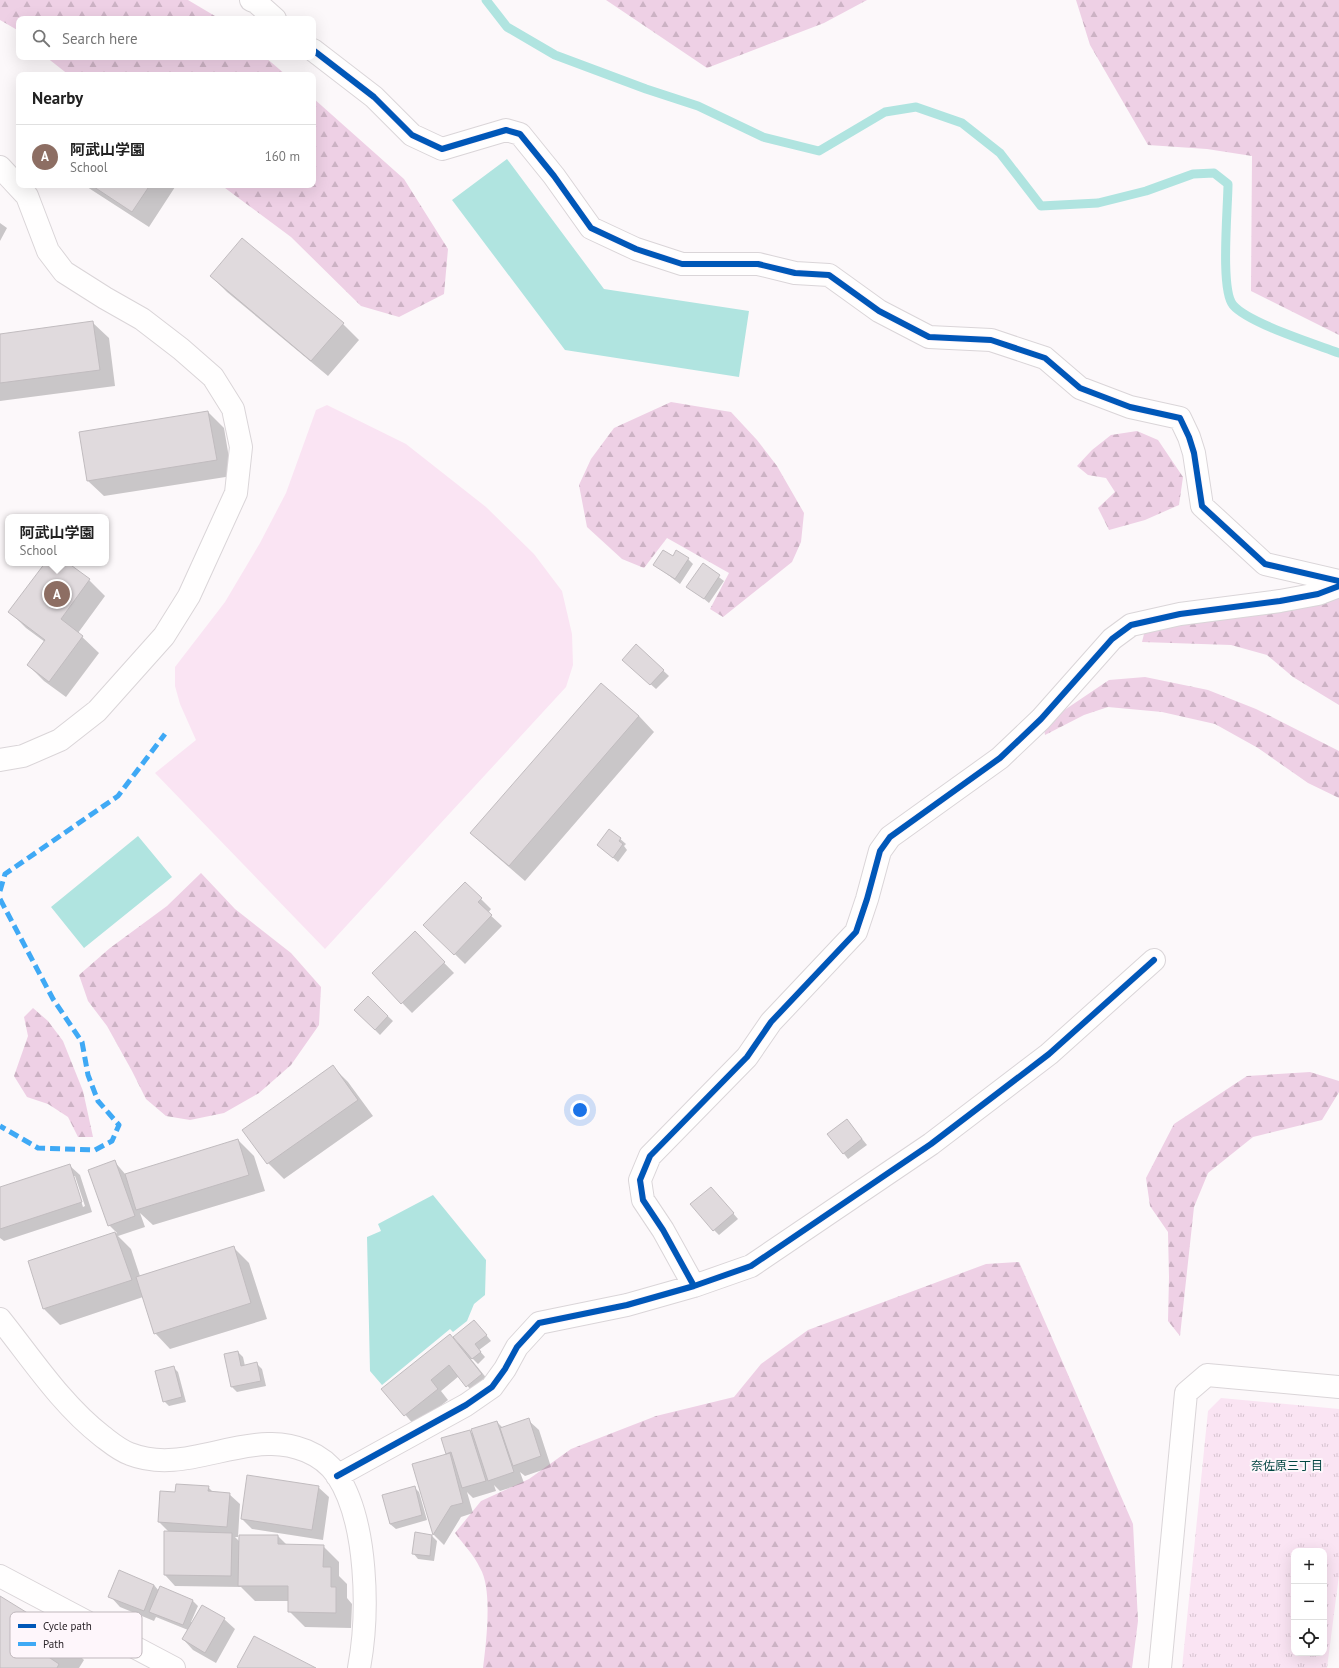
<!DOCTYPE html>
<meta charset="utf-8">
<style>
:root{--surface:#fff;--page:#f6f6f6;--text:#222;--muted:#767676;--line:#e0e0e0;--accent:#746e72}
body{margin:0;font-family:"PT Sans","Noto Sans JP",sans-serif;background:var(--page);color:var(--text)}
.controls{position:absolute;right:12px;bottom:12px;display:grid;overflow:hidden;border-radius:8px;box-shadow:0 4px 16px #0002}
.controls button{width:36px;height:36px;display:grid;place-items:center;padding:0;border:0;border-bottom:1px solid var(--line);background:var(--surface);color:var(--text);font:20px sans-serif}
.you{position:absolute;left:580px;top:1110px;width:14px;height:14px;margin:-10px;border:3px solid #fff;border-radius:50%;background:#1a73e8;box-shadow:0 0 0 6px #1a73e833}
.badge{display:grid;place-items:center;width:26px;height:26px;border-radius:50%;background:var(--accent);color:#fff;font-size:13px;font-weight:700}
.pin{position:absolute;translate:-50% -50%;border:2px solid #fff;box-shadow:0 1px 4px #0006}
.popup{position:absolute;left:5px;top:514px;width:104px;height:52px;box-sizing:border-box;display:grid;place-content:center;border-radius:8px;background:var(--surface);filter:drop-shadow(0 1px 3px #0005);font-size:13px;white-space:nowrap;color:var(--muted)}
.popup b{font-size:15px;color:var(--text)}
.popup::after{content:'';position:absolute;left:50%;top:100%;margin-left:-8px;border:8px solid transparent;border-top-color:var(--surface)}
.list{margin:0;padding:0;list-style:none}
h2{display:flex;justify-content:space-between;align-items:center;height:52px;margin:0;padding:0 16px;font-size:17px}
h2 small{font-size:13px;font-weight:400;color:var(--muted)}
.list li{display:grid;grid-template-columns:26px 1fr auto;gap:12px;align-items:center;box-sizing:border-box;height:64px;padding:0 16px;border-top:1px solid var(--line)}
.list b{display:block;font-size:15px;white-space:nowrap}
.list p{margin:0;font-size:13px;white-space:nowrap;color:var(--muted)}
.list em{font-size:13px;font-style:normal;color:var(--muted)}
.icon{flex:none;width:22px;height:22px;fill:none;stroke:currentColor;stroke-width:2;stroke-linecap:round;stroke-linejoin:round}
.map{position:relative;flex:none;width:1339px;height:1668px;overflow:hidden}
.search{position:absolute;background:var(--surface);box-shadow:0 4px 16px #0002;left:16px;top:16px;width:300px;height:44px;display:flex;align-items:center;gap:10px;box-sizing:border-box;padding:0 14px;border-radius:8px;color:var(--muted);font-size:15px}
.panel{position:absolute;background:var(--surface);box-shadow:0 4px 16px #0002;left:16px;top:72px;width:300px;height:116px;border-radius:8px}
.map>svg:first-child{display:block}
.grass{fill:url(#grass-tufts);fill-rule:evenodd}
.forest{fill:url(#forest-firs)}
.pitch{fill:#fae4f3}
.water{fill:#b0e4e0}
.shadow{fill:#0003;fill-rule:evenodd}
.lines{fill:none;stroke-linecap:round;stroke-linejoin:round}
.stream{stroke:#b0e4e0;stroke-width:9}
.building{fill:#e0dadd;stroke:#c1bcbf}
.minor-casing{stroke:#dad5d8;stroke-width:24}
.minor{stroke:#fffefe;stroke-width:22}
.quiet{stroke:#3fa9f5;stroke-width:5;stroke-dasharray:10 5;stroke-linecap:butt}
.cycleway-casing{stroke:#fef6fb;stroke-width:8}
.cycleway{stroke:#0057b8;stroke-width:6}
.labels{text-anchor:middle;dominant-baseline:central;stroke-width:4;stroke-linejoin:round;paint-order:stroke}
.neighbourhood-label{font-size:12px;fill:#044643;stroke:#fef6fb}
.key{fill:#fef6fb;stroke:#bfb7bc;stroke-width:1}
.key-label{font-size:11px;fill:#2b2429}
</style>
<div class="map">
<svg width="1339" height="1668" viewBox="0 0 1339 1668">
<defs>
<pattern id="grass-tufts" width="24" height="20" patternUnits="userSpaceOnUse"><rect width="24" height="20" fill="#fae4f3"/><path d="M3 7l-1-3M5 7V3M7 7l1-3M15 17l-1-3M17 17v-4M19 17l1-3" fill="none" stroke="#d6c3d0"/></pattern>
<pattern id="forest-firs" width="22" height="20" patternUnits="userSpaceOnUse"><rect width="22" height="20" fill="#eed0e5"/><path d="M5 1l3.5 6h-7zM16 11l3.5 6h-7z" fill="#ccb2c4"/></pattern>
</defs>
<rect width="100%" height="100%" fill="#fcf8fa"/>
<path class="grass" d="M1221,1398L1339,1409V1575L1327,1668H1182L1208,1411ZM1294,1551H1324V1653H1294Z"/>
<path class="forest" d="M0,0H188L220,19H19V31L0,20Z
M606,0H867L824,23L707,68Z
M1076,0H1339V335L1251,291L1252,156L1207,149L1148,145L1090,45Z
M46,57H265L286,75H69Z
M313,98L404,179L448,249L444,294L399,317L361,306L291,237L221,185H313Z
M671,402L731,412L757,440L777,466L804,513L801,542L792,562L723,617L710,609L729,573L667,538L644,568L622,559L587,527L579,485L591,459L614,428Z
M1137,431L1158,440L1183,477L1179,505L1145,520L1109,530L1098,508L1115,492L1106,478L1088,475L1077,466L1092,450L1111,435Z
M1339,597V705L1293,677L1267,655L1231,645L1142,642L1144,634L1151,629Z
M1145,677L1208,690L1256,709L1339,751V798L1308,783L1258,748L1215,724L1162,712L1108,707L1084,715L1045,735L1044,729L1060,713L1109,680Z
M201,873L235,909L291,953L321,987L319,1025L291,1065L259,1093L224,1113L190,1120L166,1116L146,1099L132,1071L107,1026L88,1001L79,975L110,948L167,906Z
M33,1008L48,1021L63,1041L83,1091L93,1137H78L68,1117L48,1104L27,1097L14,1076L28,1036L24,1017Z
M1310,1072L1339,1081V1092L1322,1120L1253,1137L1208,1173L1194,1207L1180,1336L1168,1321L1169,1277L1168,1232L1150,1206L1146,1178L1174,1124L1247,1076Z
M1019,1262L1133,1524L1138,1621L1132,1668H483C486,1644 493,1589 480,1568C474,1555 463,1544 455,1533L481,1501L529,1479L571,1449L656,1416L734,1397L761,1364L808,1330L986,1264Z"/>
<path class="pitch" d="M327,405L406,444L486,507L534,554L562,591L572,634L573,665L566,687L325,949L155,773L196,740L180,704L175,686V667L225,602L260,543L286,493L316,410Z"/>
<path class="water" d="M507,159L604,289L749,311L739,377L565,350L452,200Z
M138,836L172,877L84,948L51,907Z
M433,1195L486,1260L485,1295L474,1304L467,1321L453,1332L450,1329L382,1385L370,1371L367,1237L381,1231L378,1224Z"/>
<path class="shadow" d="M84,185H173L175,187L149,227Z
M0,223L7,228L0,241Z
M211,276L343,324L359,340L328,376L227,292Z
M93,323L109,338L115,386L0,401V335Z
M208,412L224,428L232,476L104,496L88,481Z
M673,558L688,559L693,564L680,584L655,565Z
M47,563H66L89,580L105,596L78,633L99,653L66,697L44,681L28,665L45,642L26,628L10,612Z
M703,565L724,581L709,603L688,586Z
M636,645L669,676L656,689L629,665Z
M639,716L654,732L525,881L488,849L472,833Z
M610,830L626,844L624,846L627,850L618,862L598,845Z
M465,883L491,909L488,913L502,926L465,964L425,925Z
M415,933L454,973L412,1013L373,973Z
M368,997L393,1021L380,1035L355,1010Z
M332,1066L348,1082L373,1116L284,1179L268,1163L244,1130Z
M847,1120L867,1145L848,1159L829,1134Z
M238,1140L254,1156L265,1191L153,1225L140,1213L145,1227L118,1236L131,1249L140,1276L233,1247L249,1263L267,1319L170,1349L155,1333L143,1297L60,1325L44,1309L29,1262L117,1233L109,1225L114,1161L126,1175Z
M69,1165L80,1175L92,1212L4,1241L0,1238V1188ZM73,1176H75L85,1206L83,1207Z
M716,1193L738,1219L719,1235L714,1230Z
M479,1326L491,1341L479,1350L485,1357L478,1364L472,1358L471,1359L492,1385L477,1397L459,1376L441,1391L448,1400L415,1426L383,1389L449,1335L459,1345Z
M238,1352L243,1357L245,1366L257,1364L262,1369L266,1386L237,1392L232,1387Z
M173,1367L178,1372L186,1402L169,1406L164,1401Z
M528,1420L539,1430L551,1467L525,1476L520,1472L524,1483L500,1491L494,1485L496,1491L473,1498L467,1492L473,1513L461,1517L444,1545L434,1535L413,1465L447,1455L442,1439L470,1431L474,1435L497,1422L503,1428Z
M208,1487L214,1493L229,1494L240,1504L238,1537H235L240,1542L278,1536L287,1545L323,1546L339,1562V1576L347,1584V1598L352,1604L351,1628L305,1627L289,1611V1601H255L241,1587L175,1586L165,1575V1532H169L159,1522L176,1493Z
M318,1487L329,1497L323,1540L252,1529L242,1519Z
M414,1487L419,1492L427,1520L396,1529L390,1524L383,1496Z
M416,1533L432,1536L437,1541L434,1561L418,1559L413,1553Z
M154,1585L159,1591L193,1601L198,1606L191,1622L224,1619L235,1629L216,1663L193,1650L183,1639L188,1630L156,1617L154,1621L120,1607L110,1596Z
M0,1597L54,1631L84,1660L79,1668H0Z"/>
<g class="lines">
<path class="stream" d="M486,0L507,27L555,55L646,89L698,106L763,137L819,151L885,112L916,107L962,123L1000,153L1041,206L1098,203L1146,191L1193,174L1214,173L1228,184C1228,207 1220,290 1233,305C1248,323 1315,344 1339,353"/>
</g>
<path class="building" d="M91,185H150L132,212Z
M242,238L344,323L311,361L210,276Z
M93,321L100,370L0,383V334Z
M208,411L217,460L87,481L79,432Z
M663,550L673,556L676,550L689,558L675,579L653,565Z
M45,563H68L90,579L61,619L83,636L49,682L27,665L45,640L8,612Z
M703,563L720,575L704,599L686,587Z
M636,644L664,670L650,685L622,660Z
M601,683L639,716L509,866L470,833Z
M609,829L621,838L619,841L623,844L613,858L597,845Z
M465,882L482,898L478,902L492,915L454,955L423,925Z
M415,931L445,962L401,1004L372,973Z
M368,996L388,1016L375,1030L354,1010Z
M333,1065L358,1100L267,1164L242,1130Z
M847,1119L862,1139L843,1154L827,1134Z
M238,1139L249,1175L136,1210L125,1174Z
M115,1160L135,1216L108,1226L88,1170Z
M70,1164L82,1202L0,1229V1187Z
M711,1187L734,1213L713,1231L690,1204Z
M115,1232L132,1280L43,1309L28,1261Z
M234,1246L251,1303L154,1334L136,1277Z
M474,1320L487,1335L475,1344L481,1352L472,1359L453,1337Z
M450,1334L482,1374L466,1387L449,1365L431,1380L438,1389L404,1416L381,1389Z
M238,1351L241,1366L257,1362L261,1381L231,1387L224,1354Z
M174,1366L182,1397L163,1402L155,1371Z
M529,1418L541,1456L513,1466L500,1428Z
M497,1421L514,1472L488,1481L471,1429Z
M470,1430L486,1481L462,1488L451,1452L446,1454L441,1438Z
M450,1453L463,1503L451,1506L433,1535L412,1464Z
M247,1475L319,1486L312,1530L241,1519Z
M176,1484L209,1486L208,1491L230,1493L227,1527L158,1522L160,1491L175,1492Z
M415,1486L422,1515L390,1524L382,1495Z
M164,1531L232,1533L231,1576L164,1575Z
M415,1532L432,1535L430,1556L412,1554Z
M239,1535H278V1544L324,1545L323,1567H331V1587H336V1613L288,1612V1586H238Z
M119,1570L154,1585L144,1611L108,1597Z
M160,1586L193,1600L183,1625L149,1612Z
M0,1596L55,1630L41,1652L59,1664L57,1668H0Z
M202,1605L225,1618L205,1653L182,1639Z
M254,1636L316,1668H238L237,1667Z"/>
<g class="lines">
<g class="minor-casing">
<path id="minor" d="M251,0L256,2L275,19
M313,50L374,97L412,135L442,149L506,130L520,134L554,176L591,228L636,249L682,264H758L795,273L829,275L879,311L929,337L991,340L1045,358L1080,388L1130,407L1180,418L1189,437L1194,453L1202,506L1265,564L1339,581
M0,167L27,196L48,251L64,272L105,298L142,319L181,349L213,377L233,409L241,447L236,493L189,596L164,636L97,711L60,740L23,756L0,760
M694,1286L663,1230L643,1200L640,1180L650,1156L747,1057L771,1022L856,932L867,899L880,851L890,837L1000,758L1041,719L1112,639L1131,625L1180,614L1280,601L1318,594L1339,586
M0,1319C32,1359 61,1404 102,1436C110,1442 119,1450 130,1454C176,1472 221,1445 268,1444C293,1443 322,1453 337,1475C368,1522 369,1614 359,1668
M337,1476L466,1405L492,1387L505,1369L517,1347L539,1323L627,1305L694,1286L751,1266L931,1144L1049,1054L1154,960
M0,1576L174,1668
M1160,1668L1186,1393L1207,1375L1339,1387"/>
</g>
<use href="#minor" class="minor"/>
<path class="quiet" d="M0,891L5,874L118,796L165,734
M0,899L53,999L82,1042L88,1075L98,1101L119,1125L112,1141L95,1150L38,1148L0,1126"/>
<g class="cycleway-casing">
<path id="cycleway" d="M313,50L374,97L412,135L442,149L506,130L520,134L554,176L591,228L636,249L682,264H758L795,273L829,275L879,311L929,337L991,340L1045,358L1080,388L1130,407L1180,418L1189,437L1194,453L1202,506L1265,564L1339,581
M694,1286L663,1230L643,1200L640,1180L650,1156L747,1057L771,1022L856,932L867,899L880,851L890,837L1000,758L1041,719L1112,639L1131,625L1180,614L1280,601L1318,594L1339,586
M337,1476L466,1405L492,1387L505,1369L517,1347L539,1323L627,1305L694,1286L751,1266L931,1144L1049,1054L1154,960"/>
</g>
<use href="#cycleway" class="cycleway"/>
</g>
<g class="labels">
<g class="neighbourhood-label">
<text x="1287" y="1465">奈佐原三丁目</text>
</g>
</g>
<rect x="10" y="1612" width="132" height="46" rx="6" class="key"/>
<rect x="18" y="1624" width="18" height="4" fill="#0057b8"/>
<rect x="18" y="1642" width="18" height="4" fill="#3fa9f5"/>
<g class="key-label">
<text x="43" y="1630">Cycle path</text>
<text x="43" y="1648">Path</text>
</g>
</svg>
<div class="controls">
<button>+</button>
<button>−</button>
<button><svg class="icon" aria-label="locate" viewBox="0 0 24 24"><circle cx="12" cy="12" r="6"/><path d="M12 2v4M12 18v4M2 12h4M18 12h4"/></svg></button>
</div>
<div class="you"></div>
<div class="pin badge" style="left:57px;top:594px;background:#8d6e63">A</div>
<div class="popup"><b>阿武山学園</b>School</div>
<div class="search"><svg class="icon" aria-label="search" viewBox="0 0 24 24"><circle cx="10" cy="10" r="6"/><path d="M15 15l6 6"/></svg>Search here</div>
<section class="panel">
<h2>Nearby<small></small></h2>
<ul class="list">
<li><span class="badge" style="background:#8d6e63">A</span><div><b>阿武山学園</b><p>School</p></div><em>160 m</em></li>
</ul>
</section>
</div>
